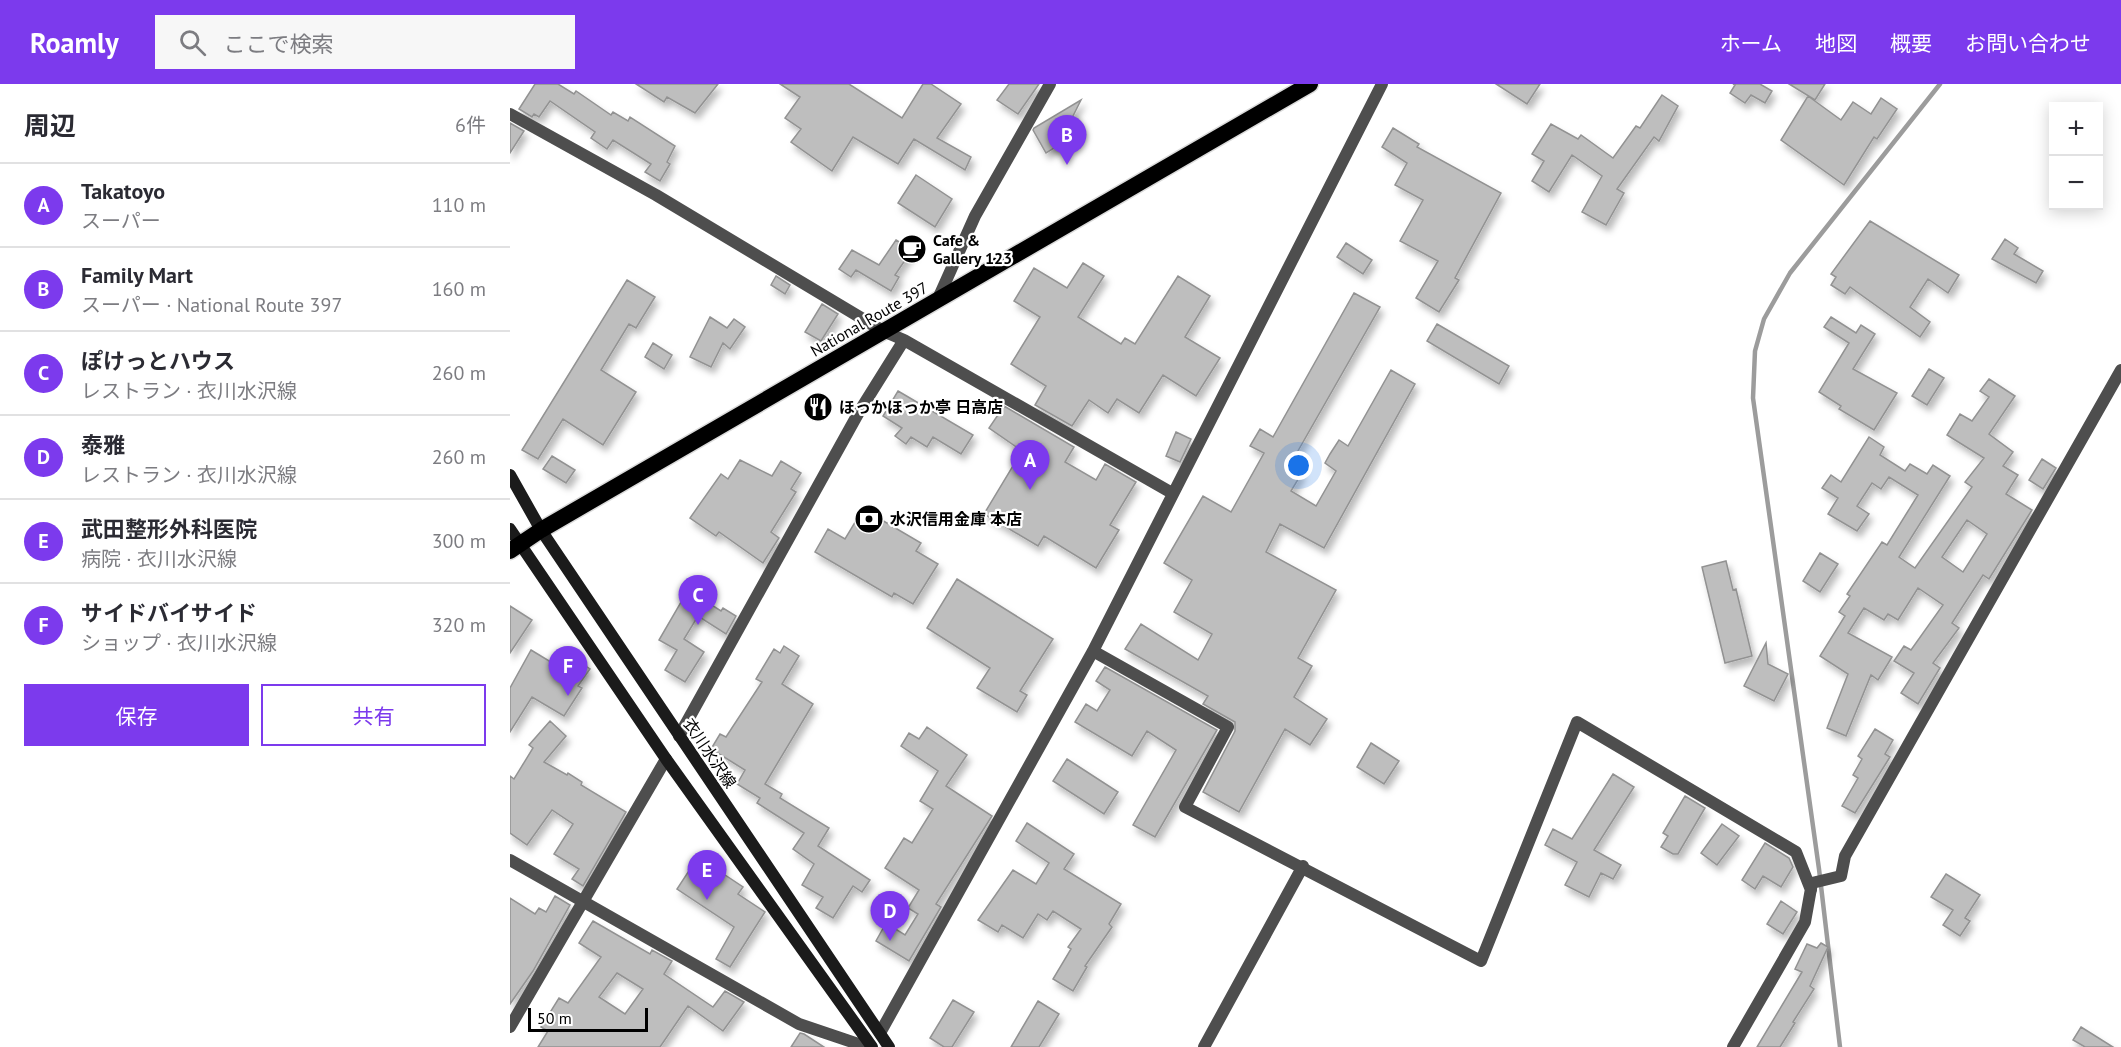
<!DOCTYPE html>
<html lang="ja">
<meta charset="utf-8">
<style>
:root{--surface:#fff;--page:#f7f7f7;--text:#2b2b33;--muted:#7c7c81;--line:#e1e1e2;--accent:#7c3aed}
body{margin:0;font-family:"PT Sans","Noto Sans JP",sans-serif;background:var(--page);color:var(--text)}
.controls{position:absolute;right:18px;top:18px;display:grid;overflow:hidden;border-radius:0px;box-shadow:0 3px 15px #0003}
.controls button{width:54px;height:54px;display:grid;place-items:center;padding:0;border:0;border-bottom:2px solid var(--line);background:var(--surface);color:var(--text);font:30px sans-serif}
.scale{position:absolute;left:18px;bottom:15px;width:120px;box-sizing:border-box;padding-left:6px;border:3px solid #000;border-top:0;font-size:16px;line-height:21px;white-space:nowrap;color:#000;-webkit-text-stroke:4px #fff;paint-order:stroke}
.you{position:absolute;left:789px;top:382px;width:21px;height:21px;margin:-15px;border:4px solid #fff;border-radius:50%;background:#1a73e8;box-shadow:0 0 0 9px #1a73e833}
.badge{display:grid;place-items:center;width:39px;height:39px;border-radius:50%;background:var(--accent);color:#fff;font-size:20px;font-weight:700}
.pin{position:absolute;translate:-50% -50px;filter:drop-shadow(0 2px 3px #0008)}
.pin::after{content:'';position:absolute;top:32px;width:21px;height:18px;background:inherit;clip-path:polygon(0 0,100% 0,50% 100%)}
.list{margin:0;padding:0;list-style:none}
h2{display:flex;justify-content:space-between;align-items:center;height:78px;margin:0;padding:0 24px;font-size:26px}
h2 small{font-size:20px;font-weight:400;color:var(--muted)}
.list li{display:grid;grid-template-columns:39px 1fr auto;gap:18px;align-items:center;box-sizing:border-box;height:84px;padding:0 24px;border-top:2px solid var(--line)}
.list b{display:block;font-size:22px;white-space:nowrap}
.list p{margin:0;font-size:20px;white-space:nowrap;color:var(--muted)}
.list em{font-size:20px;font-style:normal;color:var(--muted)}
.actions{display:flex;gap:12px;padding:18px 24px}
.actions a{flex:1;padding:14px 0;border:2px solid var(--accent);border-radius:0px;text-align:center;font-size:21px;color:var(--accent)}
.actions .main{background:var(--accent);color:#fff}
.icon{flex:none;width:33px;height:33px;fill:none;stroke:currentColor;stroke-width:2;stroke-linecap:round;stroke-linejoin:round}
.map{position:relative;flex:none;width:1611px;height:963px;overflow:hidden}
header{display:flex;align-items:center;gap:36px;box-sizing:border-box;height:84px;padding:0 30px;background:var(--accent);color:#fff}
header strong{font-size:28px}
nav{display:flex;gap:33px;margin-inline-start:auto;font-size:21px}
.search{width:420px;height:54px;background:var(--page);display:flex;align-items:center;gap:15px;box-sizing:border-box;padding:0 21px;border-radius:0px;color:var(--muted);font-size:22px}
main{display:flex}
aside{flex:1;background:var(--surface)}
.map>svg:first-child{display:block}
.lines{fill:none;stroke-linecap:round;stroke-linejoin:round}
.stream{stroke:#9c9c9c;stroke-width:4.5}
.building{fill:#bebebe;stroke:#929292;stroke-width:1.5;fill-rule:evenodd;filter:url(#shadow)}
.trunk-casing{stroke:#dbdbdb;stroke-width:19}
.minor{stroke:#4e4e4e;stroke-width:12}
.secondary{stroke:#1b1b1b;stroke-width:12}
.trunk{stroke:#000;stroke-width:16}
.labels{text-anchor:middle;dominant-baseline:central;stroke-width:4.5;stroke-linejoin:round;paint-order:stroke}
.poi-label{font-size:16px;font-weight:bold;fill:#000;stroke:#fff;text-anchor:start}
.street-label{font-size:16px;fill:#000;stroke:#fff}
</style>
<header>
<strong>Roamly</strong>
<div class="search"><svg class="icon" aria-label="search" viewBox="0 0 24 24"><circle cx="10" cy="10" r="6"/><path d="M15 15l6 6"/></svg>ここで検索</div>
<nav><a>ホーム</a><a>地図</a><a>概要</a><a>お問い合わせ</a></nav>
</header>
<main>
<aside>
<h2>周辺<small>6件</small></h2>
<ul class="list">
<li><span class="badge">A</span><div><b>Takatoyo</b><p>スーパー</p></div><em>110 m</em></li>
<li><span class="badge">B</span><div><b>Family Mart</b><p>スーパー · National Route 397</p></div><em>160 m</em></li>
<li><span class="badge">C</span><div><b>ぽけっとハウス</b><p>レストラン · 衣川水沢線</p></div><em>260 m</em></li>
<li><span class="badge">D</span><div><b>泰雅</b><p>レストラン · 衣川水沢線</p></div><em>260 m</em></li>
<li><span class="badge">E</span><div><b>武田整形外科医院</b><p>病院 · 衣川水沢線</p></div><em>300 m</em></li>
<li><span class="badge">F</span><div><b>サイドバイサイド</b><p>ショップ · 衣川水沢線</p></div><em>320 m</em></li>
</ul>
<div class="actions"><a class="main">保存</a><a>共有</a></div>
</aside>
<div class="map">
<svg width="1611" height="963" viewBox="0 0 1611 963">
<defs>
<filter id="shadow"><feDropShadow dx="3.5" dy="6" stdDeviation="3" flood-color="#0004"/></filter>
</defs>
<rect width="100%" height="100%" fill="#fff"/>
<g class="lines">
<path class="stream" d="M1330,963L1309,785L1243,314L1245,267L1254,235L1280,189L1430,0"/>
</g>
<path class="building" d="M25,0H48L64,10L66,7L101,31L103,28L118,37L120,33L165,62L157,78L160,80L150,97L135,88L141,80L103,56L97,65L81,54L85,48L40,17L29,33L24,30L22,33L9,25Z
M126,0H208L185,29L157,13L154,18Z
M270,0H339L392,34L413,0H421L451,20L427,54L461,73L455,86L404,55L388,80L343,53L322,87L281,58L291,45L275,34L290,13Z
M499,0H529L508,30L487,16Z
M986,0H1030L1017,20Z
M1223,0H1250L1262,7L1255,19L1241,11L1235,19L1220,9L1225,1Z
M1279,0H1315L1305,16Z
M1152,11L1168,22L1149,57L1144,53L1107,105L1114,109L1096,141L1072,128L1092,92L1062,71L1039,108L1022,97L1034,77L1022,70L1041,40L1068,55L1071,51L1103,74L1126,42L1130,44Z
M1298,12L1331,36L1343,18L1361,30L1371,14L1387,25L1367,55L1364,53L1334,101L1271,56Z
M571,16L563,32L572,47L536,69L523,46L524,44Z
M0,39L14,47L0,69Z
M883,44L909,60L907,63L991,109L945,194L949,196L929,228L906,214L928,177L890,157L913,116L885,101L897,79L872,63Z
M406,91L442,115L425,143L388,119Z
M1360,137L1449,191L1438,209L1418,195L1400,223L1420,238L1410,253L1340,203L1335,210L1321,201L1326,193L1321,190Z
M1495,155L1508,164L1504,170L1533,187L1526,199L1482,175Z
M386,156L402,166L385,191L389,193L381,207L346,186L341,193L329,185L342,166L369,181Z
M836,159L862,176L853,190L827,173Z
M573,179L594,192L568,233L611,260L615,254L625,260L668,192L700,212L675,253L710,274L686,312L653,291L629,329L607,315L598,329L579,316L562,342L525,321L536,302L501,280L530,233L504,217L524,184L557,204Z
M266,192L280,201L275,210L261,201Z
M117,196L145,213L126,244L119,240L91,286L126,308L93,361L53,335L28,375L12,366Z
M844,209L870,223L780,381L792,389L781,407L806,422L826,387L815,379L820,370L829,356L838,362L881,286L905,300L814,464L770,440L756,468L826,506L788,574L802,582L784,613L817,635L800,661L775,645L729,728L693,708L725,647V638L693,620L698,612L615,565L631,540L688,576L702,550L664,528L682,496L654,479L693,412L721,428L754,369L740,362L750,345L763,353Z
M312,220L328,230L311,257L295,248Z
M200,233L217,244L224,235L235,243L220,265L213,259L201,283L180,273Z
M1321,233L1346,249L1351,241L1365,250L1343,285L1387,309L1364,346L1329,325L1331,322L1309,308L1339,259L1314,243Z
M927,240L999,282L989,300L917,257Z
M143,259L162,271L154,285L135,273Z
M1419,285L1434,294L1417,321L1402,312Z
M1479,295L1505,312L1479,350L1503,368L1493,382L1508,391L1496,410L1522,426L1479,495L1473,491L1442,539L1449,544L1423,579L1430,584L1408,620L1391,609L1404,589L1384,577L1394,562L1401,566L1433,521L1408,504L1388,536L1378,530L1374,536L1354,524L1338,549L1382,573L1368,596L1361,591L1336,652L1317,644L1338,590L1310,572L1335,532L1329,528L1340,512L1337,510L1372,458L1377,461L1408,411L1379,393L1371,405L1362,399L1347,422L1359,430L1347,447L1318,430L1328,414L1312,404L1321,391L1331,398L1359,353L1374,363L1370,371L1395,387L1400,380L1417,390L1423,381L1440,392L1389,473L1405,484L1462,403L1455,398L1474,374L1437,351L1450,330L1462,337L1479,313L1470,307ZM1457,436L1477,450L1453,488L1432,473Z
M388,307L463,351L451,370L423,353L417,363L401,353L396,360L385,352L392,344L373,332Z
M494,322L564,363L555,378L586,396L595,380L626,398L600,441L609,446L586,484L534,452L528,462L474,430L512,367L479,344Z
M666,348L681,355L670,378L656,372Z
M42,372L65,386L56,399L33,385Z
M1532,375L1546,384L1533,405L1519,396Z
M230,376L262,392L271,377L291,389L281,405L286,408L261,448L269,454L253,479L209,448L206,452L180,434L211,390L218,395Z
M353,425L411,459L406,467L428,480L403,520L384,509L382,513L305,468L318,445L335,455Z
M1310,469L1328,480L1310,508L1293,497Z
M1216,477L1223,506L1226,505L1242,572L1215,579L1192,483Z
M447,495L543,555L510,607L517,611L507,628L467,604L480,584L417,544Z
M178,506L211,527L213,524L226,532L216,550L188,532L174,555L194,568L175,598L155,586L167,566L149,556Z
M0,522L22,536L0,569Z
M1256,559L1258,580L1278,590L1264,617L1234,602Z
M274,562L289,572L272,600L303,620L255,700L272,710L270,714L319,744L308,762L360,796L352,808L343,802L323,834L306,824L313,813L292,801L304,780L283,765L294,749L247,719L250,714L227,700L235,686L201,665L210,650L216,653L252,598L246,595L264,565L270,569Z
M21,566L49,583L58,570L80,585L68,602L72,604L54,632L22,613L0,648V604Z
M595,583L707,646L645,753L623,741L666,666L637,647L622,672L565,638L576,620L587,627L600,606L586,597Z
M40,637L56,652L34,678L57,691L58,689L72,698L71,701L116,728L73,802L62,795L69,785L44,770L63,740L42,726L17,761L0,749V692L4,695L23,664L19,661Z
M417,643L457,671L436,702L482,732L426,820L431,823L399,877L366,857L376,839L395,851L408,830L398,824L409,806L375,784L394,754L402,759L423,725L410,717L428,687L391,662L399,649L409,655Z
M1365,645L1383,656L1375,670L1380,673L1345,729L1332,722L1348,694L1343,691L1352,675L1348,672Z
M861,659L889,677L874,700L847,683Z
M557,675L608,708L594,730L543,697Z
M1103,690L1124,703L1084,766L1111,781L1103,795L1091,789L1079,813L1055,801L1067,778L1035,761L1043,745L1062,755Z
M1175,712L1195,724L1168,770H1163L1151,763L1158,752L1153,749Z
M517,739L564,770L554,785L611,820L599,840L602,843L575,882L577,883L563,907L543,895L561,865L558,863L571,845L543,827L537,836L528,830L513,854L492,841L488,848L468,836L503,786L526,800L539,779L506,757Z
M1212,740L1229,752L1207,781L1191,769Z
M1255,759L1279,774L1283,783L1271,803L1253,792L1245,805L1232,796Z
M188,773L233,803L228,810L255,828L220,883L206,875L224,843L167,805Z
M1436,790L1470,811L1455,834L1460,837L1450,852L1433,841L1443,826L1421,813Z
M45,812L60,821L23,887L0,920V814L25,830L29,824L36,828Z
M1271,817L1287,828L1273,850L1257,840Z
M83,837L140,870L142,866L162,877L154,890L203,923L215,907L234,918L213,947L178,922L150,963H28L38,947L31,943L49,914L58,919L91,873L69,859ZM107,889L133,905L115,930L89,913Z
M1311,859L1318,863L1300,902L1304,905L1283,938L1285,939L1270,963H1247L1292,888L1285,885L1297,860L1307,864Z
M443,916L464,928L442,963H434L420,954Z
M528,917L549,930L529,963H501Z
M1571,943L1603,963H1575L1563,956Z
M290,949L294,950L314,963H281Z"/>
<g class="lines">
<g class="trunk-casing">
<path id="trunk" d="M0,467L31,446L800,0"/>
</g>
<path class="minor" d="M0,30L146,111L373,247L394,256L662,409
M427,217L465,132L540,0
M583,567L718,643L675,723L971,877L1067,638L1286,768L1301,806
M169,652L349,328L394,256
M0,776L289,940L357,963
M0,943L156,675
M370,949L583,567L872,0
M694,963L793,782
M1223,963L1295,838L1302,799L1331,792L1335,772L1611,286"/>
<path class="secondary" d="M0,391L31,446L379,963
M0,445L156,675L362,963"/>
<use href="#trunk" class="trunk"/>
</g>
<defs>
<g id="cafe-disc" transform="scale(1.5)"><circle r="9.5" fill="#000" stroke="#fff"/><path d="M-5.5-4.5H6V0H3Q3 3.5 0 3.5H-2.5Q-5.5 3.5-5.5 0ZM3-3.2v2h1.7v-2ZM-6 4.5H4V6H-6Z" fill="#fff"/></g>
<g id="restaurant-disc" transform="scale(1.5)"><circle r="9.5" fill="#000" stroke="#fff"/><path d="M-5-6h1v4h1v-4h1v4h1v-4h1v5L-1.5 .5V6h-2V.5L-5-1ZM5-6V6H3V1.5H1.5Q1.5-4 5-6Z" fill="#fff"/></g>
<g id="bank-disc" transform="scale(1.5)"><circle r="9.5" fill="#000" stroke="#fff"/><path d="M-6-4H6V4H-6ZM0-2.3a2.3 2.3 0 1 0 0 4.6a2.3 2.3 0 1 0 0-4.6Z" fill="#fff"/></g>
</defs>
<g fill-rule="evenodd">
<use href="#cafe-disc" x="402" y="165"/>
<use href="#restaurant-disc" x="308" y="323"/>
<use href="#bank-disc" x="359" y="435"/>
</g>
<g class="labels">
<g class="poi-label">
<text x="423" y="156">Cafe &amp;<tspan x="423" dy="18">Gallery 123</tspan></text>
<text x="329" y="323">ほっかほっか亭 日高店</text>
<text x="380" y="435">水沢信用金庫 本店</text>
</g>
<g class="street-label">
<text transform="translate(359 235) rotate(-30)">National Route 397</text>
<text transform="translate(200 669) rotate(56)">衣川水沢線</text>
</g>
</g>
</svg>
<div class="controls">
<button>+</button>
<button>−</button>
</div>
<div class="scale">50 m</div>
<div class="you"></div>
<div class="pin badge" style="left:520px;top:406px">A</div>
<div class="pin badge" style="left:557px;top:81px">B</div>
<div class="pin badge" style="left:188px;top:541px">C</div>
<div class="pin badge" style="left:380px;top:857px">D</div>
<div class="pin badge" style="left:197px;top:816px">E</div>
<div class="pin badge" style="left:58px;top:612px">F</div>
</div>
</main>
